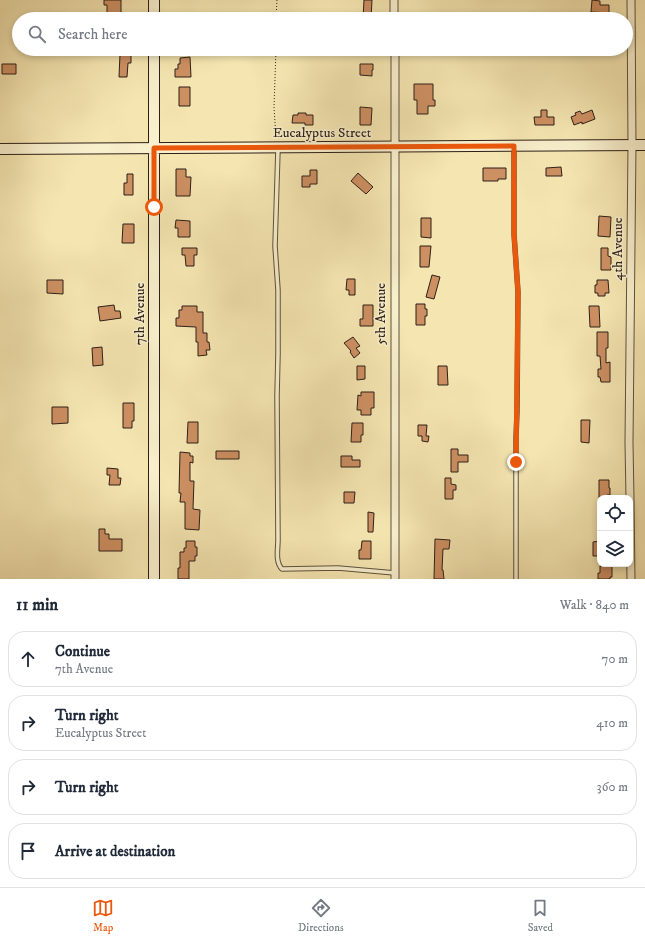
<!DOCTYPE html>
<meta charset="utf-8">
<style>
:root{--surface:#fff;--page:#f2f2f3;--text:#1f2937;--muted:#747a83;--line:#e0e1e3;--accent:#ea580c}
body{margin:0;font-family:"IM FELL DW Pica",serif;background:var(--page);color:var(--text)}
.controls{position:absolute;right:12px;bottom:12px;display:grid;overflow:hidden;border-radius:8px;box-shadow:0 2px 6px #0003}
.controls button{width:36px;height:36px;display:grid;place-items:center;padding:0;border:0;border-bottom:1px solid var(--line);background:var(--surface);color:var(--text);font:20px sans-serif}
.stop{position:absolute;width:12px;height:12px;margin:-9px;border:3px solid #ea580c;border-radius:50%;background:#fff}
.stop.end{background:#ea580c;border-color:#fff;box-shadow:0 1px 4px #0008}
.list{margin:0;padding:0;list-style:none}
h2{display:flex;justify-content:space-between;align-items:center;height:52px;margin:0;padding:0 16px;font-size:17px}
h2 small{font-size:13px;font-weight:400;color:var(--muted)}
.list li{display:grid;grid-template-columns:26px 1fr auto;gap:12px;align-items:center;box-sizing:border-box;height:56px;margin:0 8px 8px;padding:0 8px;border:1px solid var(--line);border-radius:16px}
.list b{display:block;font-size:15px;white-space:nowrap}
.list p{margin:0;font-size:13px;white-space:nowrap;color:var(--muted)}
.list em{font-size:13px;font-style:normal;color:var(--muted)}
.icon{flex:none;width:22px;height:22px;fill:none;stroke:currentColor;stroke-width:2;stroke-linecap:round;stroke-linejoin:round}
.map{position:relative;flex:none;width:645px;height:579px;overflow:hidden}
.search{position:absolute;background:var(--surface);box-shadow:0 2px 6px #0003;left:12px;right:12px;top:12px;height:44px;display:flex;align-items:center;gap:10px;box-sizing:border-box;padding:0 14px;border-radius:22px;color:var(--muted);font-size:15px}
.sheet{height:308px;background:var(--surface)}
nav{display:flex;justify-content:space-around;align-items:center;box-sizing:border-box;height:56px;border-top:1px solid var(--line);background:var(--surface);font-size:11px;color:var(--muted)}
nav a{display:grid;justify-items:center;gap:2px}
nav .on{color:var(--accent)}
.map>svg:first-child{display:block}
.building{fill:#cd9063;stroke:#2c1f17}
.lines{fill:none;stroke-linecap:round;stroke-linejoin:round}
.lane-casing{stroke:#5e513e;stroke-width:5.5}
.street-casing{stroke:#5e513e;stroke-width:9}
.secondary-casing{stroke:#2c1f17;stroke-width:12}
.path{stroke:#2c1f17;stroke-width:1;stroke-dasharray:1 2;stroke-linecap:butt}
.lane{stroke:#f8efcc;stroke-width:3.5}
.street{stroke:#f8efcc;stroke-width:7}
.secondary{stroke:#f8efcc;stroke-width:10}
.route{stroke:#ea580c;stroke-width:5}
.labels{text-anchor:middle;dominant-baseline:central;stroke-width:3;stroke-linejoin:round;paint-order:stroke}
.street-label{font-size:14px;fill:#2c1f17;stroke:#f8efcc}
</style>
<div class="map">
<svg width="645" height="579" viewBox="0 0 645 579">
<rect width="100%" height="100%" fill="#f5e6b1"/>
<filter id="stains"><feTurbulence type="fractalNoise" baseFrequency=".005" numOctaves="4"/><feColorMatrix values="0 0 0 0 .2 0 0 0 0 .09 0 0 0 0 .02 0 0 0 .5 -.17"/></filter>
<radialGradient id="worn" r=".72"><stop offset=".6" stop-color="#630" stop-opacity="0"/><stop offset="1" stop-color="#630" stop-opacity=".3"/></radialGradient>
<path class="building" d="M104,0H121V15H107V5H104Z
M364,0H372L371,19H363Z
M592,0L600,1V5H609V13L591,12Z
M120,54H131V63H128L127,77H119Z
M190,57L191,77H175V69H178V64H180V58Z
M2,64H16V74H2Z
M360,64H373V70H372V76L360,75Z
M414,84H433V100H435V106H428V114H417V100H414Z
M179,87H190V106H179Z
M360,107L372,108L371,125H360Z
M541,110H547V117H554V125H535L534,117H541Z
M592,110L595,119L582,124V122L574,125L571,117L576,115L575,113L580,111L582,114Z
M298,113H306V115H313V125H305V123H292L293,115H298Z
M561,167L562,176H546V168Z
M483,168H506V179H498V181H483Z
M176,169H186V177H191L190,196H176Z
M310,170H317V184H310V187H302V176H310Z
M358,173L373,187L366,194L351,181Z
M127,174H133V195H124V183H127Z
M599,216L611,217L610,237L598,236Z
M421,218H431V238L421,237Z
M176,220L190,221V237H178V228H175Z
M123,224H134V243H122Z
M420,246H431L429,267H420Z
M182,248H197V255H194V266H186L185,255H182Z
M601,248H608V256L611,257V270H601Z
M432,275L440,277L434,299L426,297Z
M347,279H355V295H349V290H346Z
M47,280H63V294L47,293Z
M597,280H608L609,293H605V296H598V293H595V285H597Z
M416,304H425V309H427V316H425V325H416Z
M114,305L115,311H120L121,318L100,321L98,307Z
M363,305H373V326H360V319H363Z
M182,306H197V312H203V333H207V342H209L210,350H206L207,355L198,356V342H196V327L176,326V318H179V310H182Z
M589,306H599L600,327H590Z
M597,332H608V348H606V363L610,362V382H601L600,377H598V369H601L600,356H597Z
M353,337L360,346L356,348L360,353L354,358L350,352L351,351L344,343Z
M102,347L103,365L93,366L92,348Z
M357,366H365V379L357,380Z
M438,366H447L448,385H438Z
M361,392H374V408H371V415H361V410H357L358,395L361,396Z
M123,403H134V421H132V428H123Z
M52,407H68V423L52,424Z
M581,420H590L589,443L581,442Z
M188,422H198V443H187Z
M352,423H363V435H361V442H351Z
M418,425H427L426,436H429L428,442L422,441V436H418Z
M451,449H458V455H468V462H458V472H451Z
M216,451H239V459H216Z
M180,452L190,453V456H193V463L190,462V481H194L193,509L200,510L199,530L185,529V502H180L181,493H179Z
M341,456H352V460H360V467H341Z
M107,468L118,469V478H121L120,485H109L110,475H107Z
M445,478H451V484L456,485V490H453V499H445Z
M599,480H609V488H610V495H607V498H599Z
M344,492H355L354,503H344Z
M368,512L374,513L373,532H368Z
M99,529H105V534H109V539H122V551H99Z
M435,539L450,540L449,549H443L442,570H443L444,579H434Z
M186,541H195V547H197V556H195V561H189V579H178V568H180V552H184V548H186Z
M362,541H371V559H359V550H361Z
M600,541V556H593V542Z
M600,566H612V577H610V579H598V573H600Z"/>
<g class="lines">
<g class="lane-casing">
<path id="lane" d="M514,147V234L518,292L517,413L516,437V579
M278,149L275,246L278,290V354L277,396L278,540C278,549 275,562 282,569L338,568L395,573"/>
</g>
<g class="street-casing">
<path id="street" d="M394,0V19
M395,49V579
M630,498L629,443L632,145L631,0
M630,499L631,579"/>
</g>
<g class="secondary-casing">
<path id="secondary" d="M154,0V19
M154,49V579
M0,149L645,145"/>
</g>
<path class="path" d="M276,19L277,0
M276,138L274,107L276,49"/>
<use href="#lane" class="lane"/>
<use href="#street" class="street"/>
<use href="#secondary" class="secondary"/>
</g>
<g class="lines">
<path class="route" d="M154,207V148L514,146V234L518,292L516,462"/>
</g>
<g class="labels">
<g class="street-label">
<text x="322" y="133">Eucalyptus Street</text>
<text transform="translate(618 249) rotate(-90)">4th Avenue</text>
<text transform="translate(140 314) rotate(-90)">7th Avenue</text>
<text transform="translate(381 314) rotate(-90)">5th Avenue</text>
</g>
</g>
<rect width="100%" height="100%" filter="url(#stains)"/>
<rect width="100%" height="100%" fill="url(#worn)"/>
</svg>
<div class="controls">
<button><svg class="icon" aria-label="locate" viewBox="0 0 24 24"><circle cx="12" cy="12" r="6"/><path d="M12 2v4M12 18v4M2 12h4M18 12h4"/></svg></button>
<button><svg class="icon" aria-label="layers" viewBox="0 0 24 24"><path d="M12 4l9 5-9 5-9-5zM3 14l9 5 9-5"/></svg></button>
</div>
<div class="stop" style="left:154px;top:207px"></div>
<div class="stop end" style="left:516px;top:462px"></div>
<div class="search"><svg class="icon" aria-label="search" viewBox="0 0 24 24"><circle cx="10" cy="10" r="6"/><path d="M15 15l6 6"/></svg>Search here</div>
</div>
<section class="sheet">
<h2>11 min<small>Walk · 840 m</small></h2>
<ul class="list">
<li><svg class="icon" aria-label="ahead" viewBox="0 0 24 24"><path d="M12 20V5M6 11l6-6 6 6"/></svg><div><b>Continue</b><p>7th Avenue</p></div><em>70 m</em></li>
<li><svg class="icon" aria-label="right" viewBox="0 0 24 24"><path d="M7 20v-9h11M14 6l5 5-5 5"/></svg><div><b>Turn right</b><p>Eucalyptus Street</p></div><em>410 m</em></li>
<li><svg class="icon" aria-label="right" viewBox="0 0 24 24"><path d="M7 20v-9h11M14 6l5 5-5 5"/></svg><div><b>Turn right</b></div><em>360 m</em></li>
<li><svg class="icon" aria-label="arrive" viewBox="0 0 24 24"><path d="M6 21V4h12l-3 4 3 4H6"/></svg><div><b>Arrive at destination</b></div></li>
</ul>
</section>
<nav>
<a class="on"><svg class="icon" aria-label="map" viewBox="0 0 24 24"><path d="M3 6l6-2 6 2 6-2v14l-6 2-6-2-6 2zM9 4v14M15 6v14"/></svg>Map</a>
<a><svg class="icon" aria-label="directions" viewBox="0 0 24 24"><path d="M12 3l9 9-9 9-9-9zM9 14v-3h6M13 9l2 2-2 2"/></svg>Directions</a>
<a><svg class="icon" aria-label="saved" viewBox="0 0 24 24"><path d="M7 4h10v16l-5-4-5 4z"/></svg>Saved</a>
</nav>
